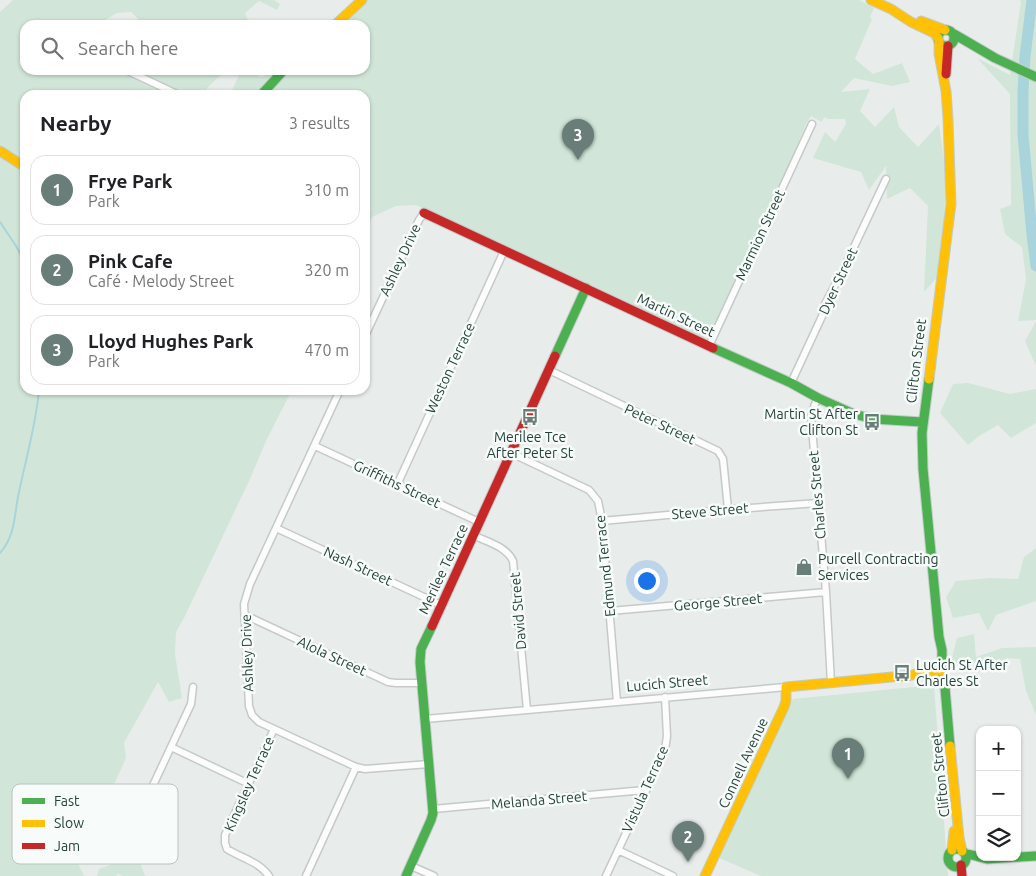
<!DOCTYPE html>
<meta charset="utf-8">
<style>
:root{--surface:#fff;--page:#f6f6f6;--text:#202124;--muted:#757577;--line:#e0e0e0;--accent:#697e78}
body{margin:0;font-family:Ubuntu,sans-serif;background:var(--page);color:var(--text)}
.controls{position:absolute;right:15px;bottom:15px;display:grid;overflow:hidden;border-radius:10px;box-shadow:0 1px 4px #0004}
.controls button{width:45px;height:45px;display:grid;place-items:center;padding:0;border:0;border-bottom:1px solid var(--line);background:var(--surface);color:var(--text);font:25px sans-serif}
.you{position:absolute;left:646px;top:580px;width:18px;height:18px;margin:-12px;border:4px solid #fff;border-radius:50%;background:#1a73e8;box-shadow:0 0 0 8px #1a73e833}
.badge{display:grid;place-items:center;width:32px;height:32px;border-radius:50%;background:var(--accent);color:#fff;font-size:16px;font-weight:700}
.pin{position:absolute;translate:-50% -41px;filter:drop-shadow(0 1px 2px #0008)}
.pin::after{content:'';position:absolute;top:26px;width:18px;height:15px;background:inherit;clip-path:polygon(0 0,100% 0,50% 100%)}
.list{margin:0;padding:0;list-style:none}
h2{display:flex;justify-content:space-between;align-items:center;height:65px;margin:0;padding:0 20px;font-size:21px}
h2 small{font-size:16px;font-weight:400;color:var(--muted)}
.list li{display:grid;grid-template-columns:32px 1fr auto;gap:15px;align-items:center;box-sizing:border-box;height:70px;margin:0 10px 10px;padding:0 10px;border:1px solid var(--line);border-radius:15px}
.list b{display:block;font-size:19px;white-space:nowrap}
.list p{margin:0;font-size:16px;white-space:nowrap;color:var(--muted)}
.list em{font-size:16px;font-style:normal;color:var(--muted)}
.icon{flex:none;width:28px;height:28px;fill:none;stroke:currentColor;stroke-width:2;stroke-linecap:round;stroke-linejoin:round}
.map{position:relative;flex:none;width:1036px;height:876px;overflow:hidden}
.search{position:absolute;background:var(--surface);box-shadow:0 1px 4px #0004;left:20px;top:20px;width:350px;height:55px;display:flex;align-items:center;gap:12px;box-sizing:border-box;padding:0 18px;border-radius:15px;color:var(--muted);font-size:19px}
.panel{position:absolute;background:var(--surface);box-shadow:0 1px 4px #0004;left:20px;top:90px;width:350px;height:305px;border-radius:15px}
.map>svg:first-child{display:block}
.green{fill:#d1e6d8}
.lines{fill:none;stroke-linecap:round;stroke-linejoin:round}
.stream{stroke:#a9d4db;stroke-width:2}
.river{stroke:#a9d4db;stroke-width:11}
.street-casing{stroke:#c5cac8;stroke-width:9}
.fast-casing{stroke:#c3cbc8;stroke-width:11}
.slow-casing{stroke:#c3cbc8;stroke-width:11}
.jam-casing{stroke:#c3cbc8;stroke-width:11}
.street{stroke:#fcfcfc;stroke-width:6}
.fast{stroke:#4caf50;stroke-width:9}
.slow{stroke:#ffc107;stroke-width:9}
.jam{stroke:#c62828;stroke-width:9}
.labels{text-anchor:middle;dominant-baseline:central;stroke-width:5;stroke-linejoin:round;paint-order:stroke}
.street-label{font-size:14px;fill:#24423a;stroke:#f7fbf9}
.poi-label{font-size:14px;fill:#24423a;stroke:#f7fbf9;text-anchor:start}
.key{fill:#f7fbf9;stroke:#b8c4c0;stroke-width:1}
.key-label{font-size:14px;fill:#24423a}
</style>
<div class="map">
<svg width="1036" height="876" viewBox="0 0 1036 876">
<rect width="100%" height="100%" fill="#e8edeb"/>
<path class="green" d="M13,0H274L280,4L277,10L259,1L245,13L250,25H144L131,12L117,13L100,23L101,25H25V70H225L226,71L213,82L201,95H25V390H292L267,439L250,479L184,618L176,632L175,654L182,698L169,702L158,682L124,743L126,758L112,789L104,787L79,840L72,851L84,876H0V12Z
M365,0H859L874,8L870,17L872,19L855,59L873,74L902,63L910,82L892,86L854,78L841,92L870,89L860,111L875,127L894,107L899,127L918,147L939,124L946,175L942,272L924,292L928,206L910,188L887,199L886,166L869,190L861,172L813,158L825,132L835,142L846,124L845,119H827L824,117L822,122L811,116L806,124L787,170L711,334L709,337L703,338L416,205L396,206L372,217L365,234V95H230L241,70H250L260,77L286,70H365V25H339Z
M1020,0H1036V320L1018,321L1026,279L1022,247L1005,234L1000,209L1011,205L1010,94L977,58L1010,75L1021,2Z
M1036,321V366L1025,341Z
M968,383L1010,394L1036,389V423L1011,438L998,425L979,436L968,445L940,413L953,384Z
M1036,548V601L996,615L988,631L979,613L953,618L946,597L956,581L990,578L1018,579L1024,557Z
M974,634L976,657L1002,648L1036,647V715L1026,691L1020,659L1006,658L1005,661L950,666L957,638Z
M934,685L948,876H761L719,858L793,699Z
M136,851L145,876H123L118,874L116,876H97L99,869L129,858Z"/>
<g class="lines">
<path class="stream" d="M0,222L16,246L25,263
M0,553C16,535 14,514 19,492C26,458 36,425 39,390"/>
<path class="river" d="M1032,0L1025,56L1023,91V134L1032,235L1036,266"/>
<g class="street-casing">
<path id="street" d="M126,70L179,95
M365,336L419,220L424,213
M709,346L812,124
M549,370L718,451L723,459L728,509
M791,383L824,312L825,304L845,266L886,179
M340,390L250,584L244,604L249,706L252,715L259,722L356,767L365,769L429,764
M818,398L815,404L811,416L826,592L831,683
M315,446L479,522
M511,453L589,490L598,501L602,521L617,702
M397,485L504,251
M602,521L722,510L818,503
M276,528L441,605
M473,535C487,542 506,546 513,561L527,710
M610,611L826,592
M245,615L388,682L396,683H422
M425,719L786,687
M171,747L249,784
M433,809L645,790
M128,833L135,824L191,704L193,687
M618,850L673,876
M411,866L434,876
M269,876C258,861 241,858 227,849L225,843V835L274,729
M306,876L356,767
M606,876L665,750L667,736L665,697"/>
</g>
<g class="fast-casing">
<path id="fast" d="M938 38a8 8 0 1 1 16 0a8 8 0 1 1-16 0Z
M954,34L995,58L1036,77
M261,95L284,70
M713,348L791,383L818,398L854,414L873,419L922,422
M555,356L586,288
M929,379L922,433L923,469L939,637L942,650V675L945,688L950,746
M948 858a9 9 0 1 1 18 0a9 9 0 1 1-18 0Z
M964,853L987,859L1036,856
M406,876L431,820L433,813L420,662L421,649L432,626"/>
</g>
<g class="slow-casing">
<path id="slow" d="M871,0L891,9L911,22L934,33L938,38
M921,21L945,30
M335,25L362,0
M0,151L25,167
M929,379L951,204L948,119L946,91L939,54V41
M950,746L959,837L962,851
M952,850L954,831
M705,876L784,707L786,701V687L913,675L920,672L942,671"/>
</g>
<g class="jam-casing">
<path id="jam" d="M946,74L948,46
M424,213L713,348
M432,626L555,356
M961,865L962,876"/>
</g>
<use href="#street" class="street"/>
<use href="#fast" class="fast"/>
<use href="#slow" class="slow"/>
<use href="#jam" class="jam"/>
</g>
<defs>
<g id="bus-bare" transform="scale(1.35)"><path d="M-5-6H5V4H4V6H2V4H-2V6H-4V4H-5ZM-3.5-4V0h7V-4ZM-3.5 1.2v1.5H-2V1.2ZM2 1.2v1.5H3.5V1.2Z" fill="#697e78" stroke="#f7fbf9" stroke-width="2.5" paint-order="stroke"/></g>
<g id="shop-bare" transform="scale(1.35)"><path d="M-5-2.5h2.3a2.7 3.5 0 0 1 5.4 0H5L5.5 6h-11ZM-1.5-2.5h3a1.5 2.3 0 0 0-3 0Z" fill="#697e78" stroke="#f7fbf9" stroke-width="2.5" paint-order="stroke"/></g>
</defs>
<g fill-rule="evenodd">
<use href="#bus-bare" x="530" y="417"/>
<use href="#bus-bare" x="872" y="422"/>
<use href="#shop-bare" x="804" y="567"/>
<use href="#bus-bare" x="902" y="673"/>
</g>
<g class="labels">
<g class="street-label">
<text transform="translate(760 235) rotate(-65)">Marmion Street</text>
<text transform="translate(400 260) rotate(-65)">Ashley Drive</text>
<text transform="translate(838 281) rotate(-65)">Dyer Street</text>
<text transform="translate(676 315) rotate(25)">Martin Street</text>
<text transform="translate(916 361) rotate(-83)">Clifton Street</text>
<text transform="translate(450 368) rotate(-65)">Weston Terrace</text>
<text transform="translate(660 424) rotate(25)">Peter Street</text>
<text transform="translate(397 484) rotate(25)">Griffiths Street</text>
<text transform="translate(817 495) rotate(-95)">Charles Street</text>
<text transform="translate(710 511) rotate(-5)">Steve Street</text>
<text transform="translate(358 566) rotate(25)">Nash Street</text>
<text transform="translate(605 566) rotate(-96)">Edmund Terrace</text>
<text transform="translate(443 569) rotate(-65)">Merilee Terrace</text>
<text transform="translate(718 602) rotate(-5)">George Street</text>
<text transform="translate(518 611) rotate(-95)">David Street</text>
<text transform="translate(247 653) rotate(-92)">Ashley Drive</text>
<text transform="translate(332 656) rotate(25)">Alola Street</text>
<text transform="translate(667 683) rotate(-5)">Lucich Street</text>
<text transform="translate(743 763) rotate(-65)">Connell Avenue</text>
<text transform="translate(940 775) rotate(-96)">Clifton Street</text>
<text transform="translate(249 784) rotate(-66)">Kingsley Terrace</text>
<text transform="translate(645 789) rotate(-66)">Vistula Terrace</text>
<text transform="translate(539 800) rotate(-5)">Melanda Street</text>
</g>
<g class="poi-label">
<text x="858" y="414" text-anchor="end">Martin St After<tspan x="858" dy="16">Clifton St</tspan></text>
<text x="530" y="437" text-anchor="middle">Merilee Tce<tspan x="530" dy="16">After Peter St</tspan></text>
<text x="818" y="559">Purcell Contracting<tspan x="818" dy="16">Services</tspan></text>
<text x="916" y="665">Lucich St After<tspan x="916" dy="16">Charles St</tspan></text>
</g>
</g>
<rect x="12" y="784" width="166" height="80" rx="8" class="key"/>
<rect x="22" y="798" width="23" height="6" fill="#4caf50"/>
<rect x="22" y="820" width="23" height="7" fill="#ffc107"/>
<rect x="22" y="843" width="23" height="6" fill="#c62828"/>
<g class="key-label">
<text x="54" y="806">Fast</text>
<text x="54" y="828">Slow</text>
<text x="54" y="851">Jam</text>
</g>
</svg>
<div class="controls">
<button>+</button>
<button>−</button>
<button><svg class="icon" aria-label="layers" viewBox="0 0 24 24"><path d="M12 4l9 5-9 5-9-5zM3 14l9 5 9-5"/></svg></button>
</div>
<div class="you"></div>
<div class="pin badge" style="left:848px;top:779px">1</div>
<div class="pin badge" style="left:688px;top:862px">2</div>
<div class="pin badge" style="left:578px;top:160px">3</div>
<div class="search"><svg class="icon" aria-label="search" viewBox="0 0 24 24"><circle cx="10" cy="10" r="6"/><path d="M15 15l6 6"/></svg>Search here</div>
<section class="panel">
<h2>Nearby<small>3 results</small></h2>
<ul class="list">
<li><span class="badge">1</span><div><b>Frye Park</b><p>Park</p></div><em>310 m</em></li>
<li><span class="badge">2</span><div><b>Pink Cafe</b><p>Café · Melody Street</p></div><em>320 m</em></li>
<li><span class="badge">3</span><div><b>Lloyd Hughes Park</b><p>Park</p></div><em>470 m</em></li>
</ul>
</section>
</div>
